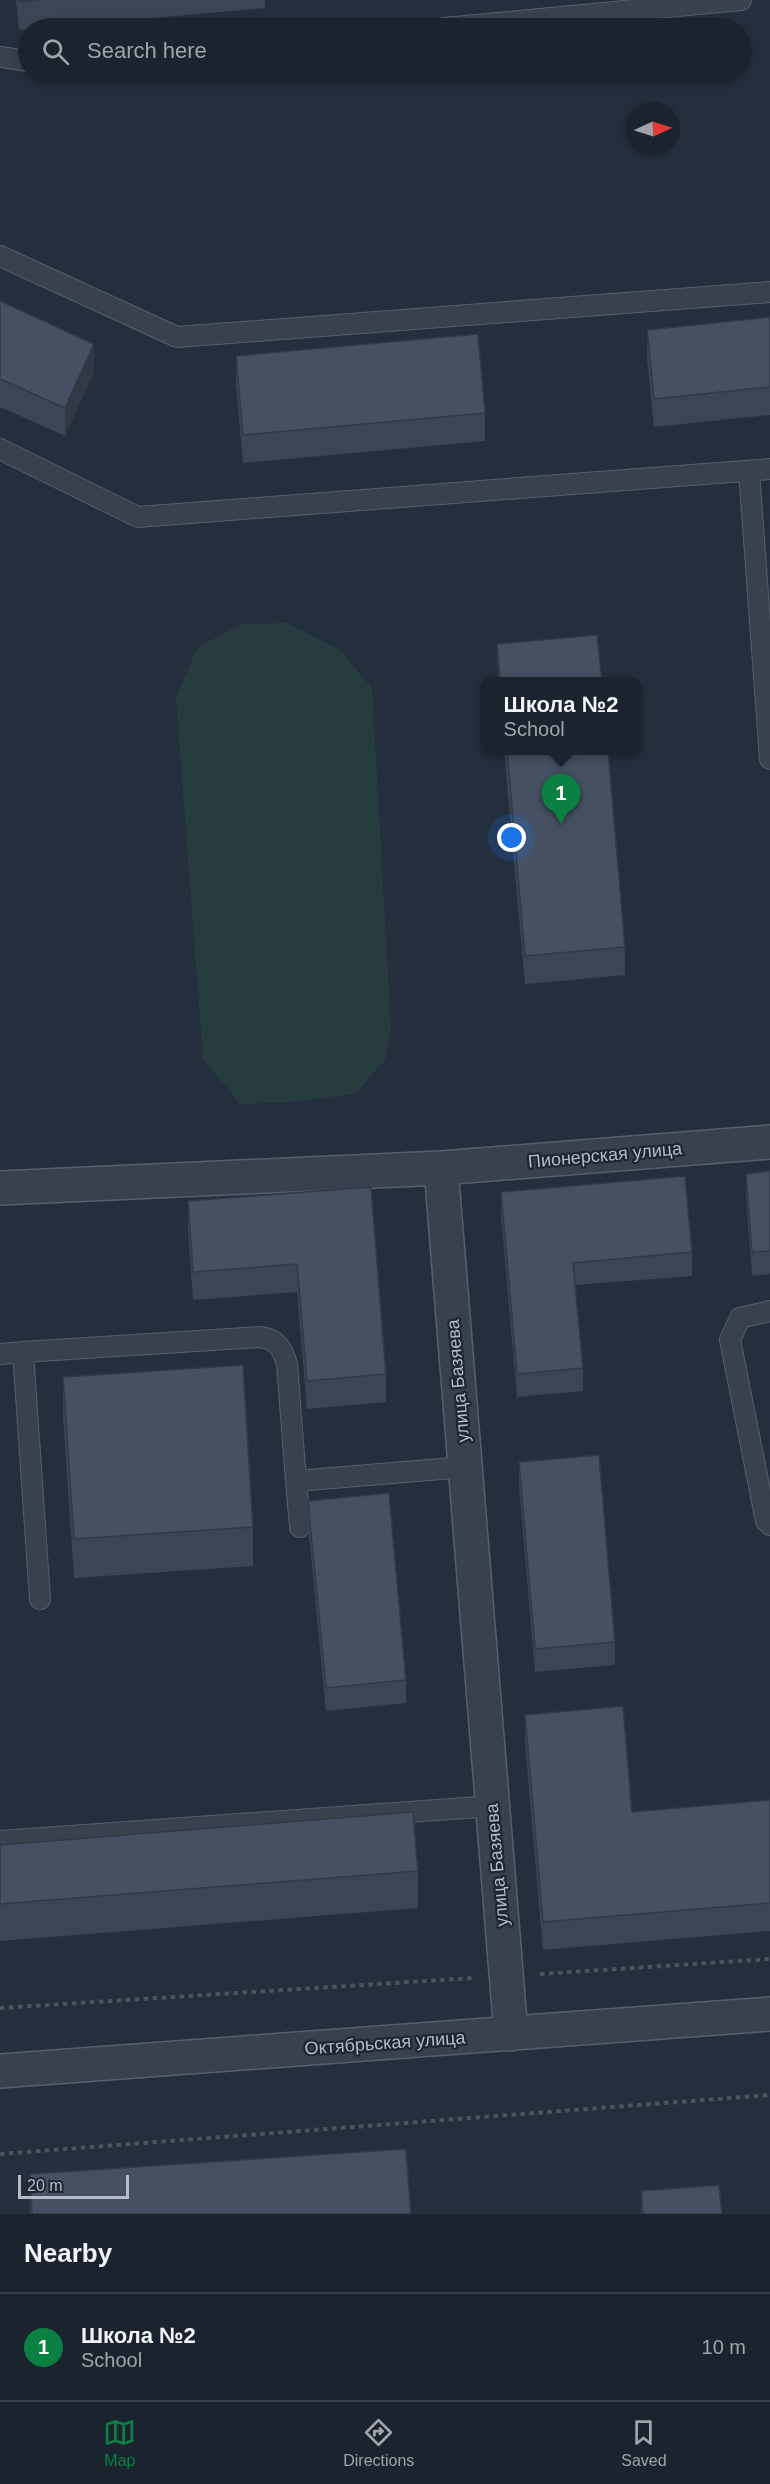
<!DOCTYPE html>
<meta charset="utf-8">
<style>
:root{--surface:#1b232e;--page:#282f3a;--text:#f1f3f6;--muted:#a0a4aa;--line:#39404a;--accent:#0b8043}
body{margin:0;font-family:Helvetica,sans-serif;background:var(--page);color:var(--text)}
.compass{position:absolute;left:626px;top:102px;width:54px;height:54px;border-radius:50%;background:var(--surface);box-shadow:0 3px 9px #0003;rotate:86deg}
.scale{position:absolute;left:18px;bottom:15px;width:111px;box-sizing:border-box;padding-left:6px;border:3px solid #b4bcc9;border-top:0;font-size:16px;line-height:21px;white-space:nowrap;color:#b4bcc9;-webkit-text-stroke:4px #1d2633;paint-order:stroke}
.you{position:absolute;left:512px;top:838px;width:21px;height:21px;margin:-15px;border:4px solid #fff;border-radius:50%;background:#1a73e8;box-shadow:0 0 0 9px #1a73e833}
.badge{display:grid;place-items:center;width:39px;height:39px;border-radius:50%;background:var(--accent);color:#fff;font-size:20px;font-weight:700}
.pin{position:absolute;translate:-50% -50px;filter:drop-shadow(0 2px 3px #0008)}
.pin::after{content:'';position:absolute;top:32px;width:21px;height:18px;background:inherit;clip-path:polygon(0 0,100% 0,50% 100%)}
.popup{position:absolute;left:480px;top:677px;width:162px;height:78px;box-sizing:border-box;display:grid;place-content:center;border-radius:12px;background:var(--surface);filter:drop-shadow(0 2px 4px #0005);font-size:20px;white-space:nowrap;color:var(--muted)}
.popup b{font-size:22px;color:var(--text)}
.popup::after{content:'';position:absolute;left:50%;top:100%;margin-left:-12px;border:12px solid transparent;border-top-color:var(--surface)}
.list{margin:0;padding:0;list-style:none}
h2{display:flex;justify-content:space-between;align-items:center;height:78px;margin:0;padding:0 24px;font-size:26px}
h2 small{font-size:20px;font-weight:400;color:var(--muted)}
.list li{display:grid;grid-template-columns:39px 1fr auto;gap:18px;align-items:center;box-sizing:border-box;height:108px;padding:0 24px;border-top:2px solid var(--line)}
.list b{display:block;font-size:22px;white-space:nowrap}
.list p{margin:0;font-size:20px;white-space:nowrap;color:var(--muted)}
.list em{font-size:20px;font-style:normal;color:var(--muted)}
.icon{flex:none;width:33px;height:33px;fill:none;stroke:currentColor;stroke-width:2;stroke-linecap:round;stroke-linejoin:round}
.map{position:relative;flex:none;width:770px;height:2214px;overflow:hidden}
.search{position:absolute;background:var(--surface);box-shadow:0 3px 9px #0003;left:18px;right:18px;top:18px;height:66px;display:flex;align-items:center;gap:15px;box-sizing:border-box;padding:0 21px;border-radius:33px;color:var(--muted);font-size:22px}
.sheet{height:186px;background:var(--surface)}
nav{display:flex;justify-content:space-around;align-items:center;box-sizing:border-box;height:84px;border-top:2px solid var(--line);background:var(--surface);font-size:16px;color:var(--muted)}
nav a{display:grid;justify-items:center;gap:3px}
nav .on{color:var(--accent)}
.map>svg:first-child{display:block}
.grass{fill:#263c3f}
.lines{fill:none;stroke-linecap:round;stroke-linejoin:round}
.service-casing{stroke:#565f6c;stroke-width:22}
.minor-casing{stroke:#565f6c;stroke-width:36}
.tertiary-casing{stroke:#565f6c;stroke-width:36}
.path{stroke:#44595c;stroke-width:4;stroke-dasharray:4.5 4.5;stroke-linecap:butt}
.service{stroke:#38414e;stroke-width:20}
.minor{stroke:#38414e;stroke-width:33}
.tertiary{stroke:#38414e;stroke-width:33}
.wall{fill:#3b4654}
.shaded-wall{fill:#303945}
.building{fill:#455162;stroke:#303945;stroke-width:1.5}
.labels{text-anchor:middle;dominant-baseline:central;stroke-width:4.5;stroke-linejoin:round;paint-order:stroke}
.street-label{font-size:18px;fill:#b4bcc9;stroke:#1d2633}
</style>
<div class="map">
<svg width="770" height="2214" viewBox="0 0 770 2214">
<rect width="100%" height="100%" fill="#242f3e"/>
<path class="grass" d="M288,623L340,650L372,688L391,1028L385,1061L354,1094L293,1102L240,1104L203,1059L176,698L197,648L241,624Z"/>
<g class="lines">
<g class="service-casing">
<path id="service" d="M444,28L741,0
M0,57L28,61
M0,256L177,337L770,292
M0,449L138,517L770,469
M749,471L770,759
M770,1311L740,1318L730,1340L766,1521L770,1525
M0,1354L23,1352
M296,1481L300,1527
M40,1599L23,1352L260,1337C277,1339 282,1348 287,1364L296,1481L465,1467
M0,1841L493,1806"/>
</g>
<g class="minor-casing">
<path id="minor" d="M441,1168L770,1142
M0,1188L441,1168L511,2034"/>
</g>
<g class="tertiary-casing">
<path id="tertiary" d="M0,2071L770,2014"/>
</g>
<path class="path" d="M540,1974L770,1959
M0,2008L473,1978
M0,2154L770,2095"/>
<use href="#service" class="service"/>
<use href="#minor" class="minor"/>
<use href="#tertiary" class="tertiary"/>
</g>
<path class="wall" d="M16,0H265V8L19,30Z
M0,301L94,372L65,436L0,407Z
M770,317V415L654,427L647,358V330Z
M236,356L485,413V441L243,463L236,384Z
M497,644L602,681H498Z
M504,750H608L625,947V975L525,984Z
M770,1171V1274L752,1276L746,1197V1174Z
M371,1187L386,1374V1402L307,1409L297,1292L193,1300L188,1229V1201Z
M501,1192L692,1252V1276L575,1285L583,1368V1391L517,1397L501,1215Z
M63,1377L253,1527V1566L74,1578L63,1416Z
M519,1462L615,1642V1665L535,1672L519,1485Z
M308,1501L406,1680V1703L326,1711L308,1524Z
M525,1715L632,1812L770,1800V1931L543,1950L525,1743Z
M0,1845L418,1871V1908L0,1941Z
M30,2174L411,2214H30Z
M641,2191L722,2214H641Z"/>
<path class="shaded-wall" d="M94,344V372L65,436V408Z"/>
<path class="building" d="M19,0H40L19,2Z
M0,301L94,344L65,408L0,379Z
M770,317V387L654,399L647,330Z
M478,334L485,413L243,435L236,356Z
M597,635L602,681H500L497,644Z
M507,750H608L625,947L525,956Z
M770,1171V1251L752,1252L746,1174Z
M685,1176L692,1252L573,1263L583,1368L517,1374L501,1192Z
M371,1187L386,1374L307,1381L297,1264L193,1272L188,1201Z
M243,1365L253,1527L74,1539L63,1377Z
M599,1455L615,1642L535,1649L519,1462Z
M389,1493L406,1680L326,1688L308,1501Z
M623,1706L632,1812L770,1800V1903L543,1922L525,1715Z
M413,1812L418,1871L0,1904V1845Z
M406,2149L411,2214H32L30,2174Z
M719,2185L722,2214H643L641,2191Z"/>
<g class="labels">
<g class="street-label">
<text transform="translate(605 1155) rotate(-5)">Пионерская улица</text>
<text transform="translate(458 1381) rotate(-95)">улица Базяева</text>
<text transform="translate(497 1865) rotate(-95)">улица Базяева</text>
<text transform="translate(385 2043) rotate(-4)">Октябрьская улица</text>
</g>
</g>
</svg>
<svg class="compass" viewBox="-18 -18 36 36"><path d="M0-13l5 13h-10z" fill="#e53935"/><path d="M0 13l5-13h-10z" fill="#a0a4aa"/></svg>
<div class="scale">20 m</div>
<div class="you"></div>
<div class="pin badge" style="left:561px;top:824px">1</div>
<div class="popup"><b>Школа №2</b>School</div>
<div class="search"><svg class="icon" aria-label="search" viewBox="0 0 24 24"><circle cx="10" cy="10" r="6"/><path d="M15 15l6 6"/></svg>Search here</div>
</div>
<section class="sheet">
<h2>Nearby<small></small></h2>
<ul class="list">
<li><span class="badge">1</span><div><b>Школа №2</b><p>School</p></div><em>10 m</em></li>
</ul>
</section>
<nav>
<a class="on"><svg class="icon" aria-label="map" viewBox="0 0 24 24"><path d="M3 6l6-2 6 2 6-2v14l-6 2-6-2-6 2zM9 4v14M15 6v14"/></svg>Map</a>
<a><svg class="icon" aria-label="directions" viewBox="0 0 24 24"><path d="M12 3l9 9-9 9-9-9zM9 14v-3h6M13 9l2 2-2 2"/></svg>Directions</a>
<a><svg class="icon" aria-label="saved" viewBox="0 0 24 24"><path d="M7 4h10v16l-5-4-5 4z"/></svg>Saved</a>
</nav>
